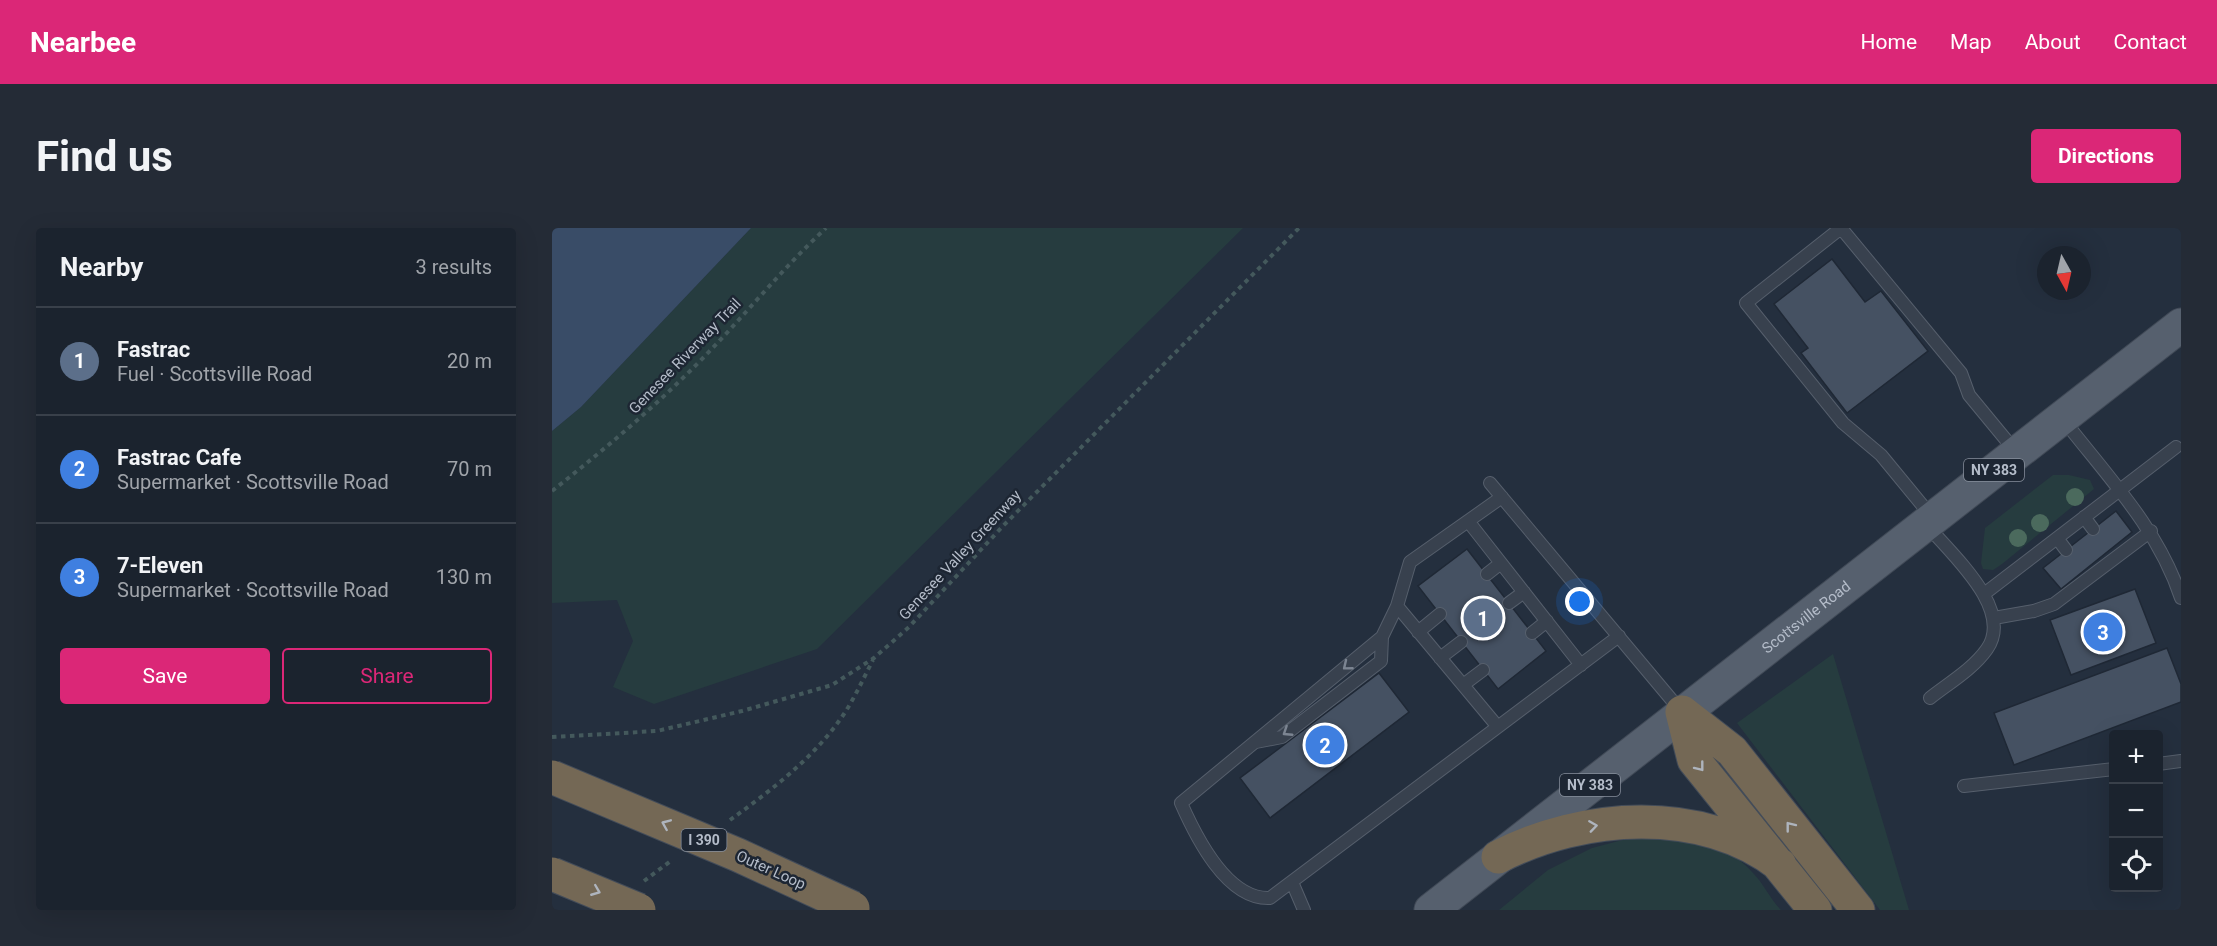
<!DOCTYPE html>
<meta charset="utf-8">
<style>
:root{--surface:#1b232e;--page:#242b36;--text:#f1f3f6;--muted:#a0a4aa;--line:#39404a;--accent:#db2777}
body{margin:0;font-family:Roboto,sans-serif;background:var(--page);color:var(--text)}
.controls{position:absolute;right:18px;bottom:18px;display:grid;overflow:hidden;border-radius:6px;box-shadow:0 6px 24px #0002}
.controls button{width:54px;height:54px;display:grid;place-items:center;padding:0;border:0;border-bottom:2px solid var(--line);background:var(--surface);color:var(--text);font:30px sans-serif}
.compass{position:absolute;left:1485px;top:18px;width:54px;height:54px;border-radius:50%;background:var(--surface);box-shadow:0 6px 24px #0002;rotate:172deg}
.you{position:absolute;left:1028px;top:374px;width:21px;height:21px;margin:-15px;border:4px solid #fff;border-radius:50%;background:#1a73e8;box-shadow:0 0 0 9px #1a73e833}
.badge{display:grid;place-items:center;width:39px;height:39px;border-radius:50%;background:var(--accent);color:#fff;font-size:20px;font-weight:700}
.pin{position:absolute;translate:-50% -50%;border:3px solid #fff;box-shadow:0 2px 6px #0006}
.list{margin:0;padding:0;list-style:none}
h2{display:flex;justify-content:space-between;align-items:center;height:78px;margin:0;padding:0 24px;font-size:26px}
h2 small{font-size:20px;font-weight:400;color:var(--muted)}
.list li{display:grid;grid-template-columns:39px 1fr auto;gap:18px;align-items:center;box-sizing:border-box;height:108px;padding:0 24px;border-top:2px solid var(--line)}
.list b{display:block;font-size:22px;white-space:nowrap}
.list p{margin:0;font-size:20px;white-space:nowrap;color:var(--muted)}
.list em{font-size:20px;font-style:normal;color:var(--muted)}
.actions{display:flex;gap:12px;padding:18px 24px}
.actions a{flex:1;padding:14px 0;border:2px solid var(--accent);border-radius:6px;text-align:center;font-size:21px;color:var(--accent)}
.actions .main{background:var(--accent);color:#fff}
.icon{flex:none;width:33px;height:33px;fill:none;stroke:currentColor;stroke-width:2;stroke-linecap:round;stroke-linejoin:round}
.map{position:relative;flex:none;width:1629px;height:682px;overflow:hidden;border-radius:6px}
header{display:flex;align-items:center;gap:36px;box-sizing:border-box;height:84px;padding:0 30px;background:var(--accent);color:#fff}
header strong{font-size:28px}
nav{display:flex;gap:33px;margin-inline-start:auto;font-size:21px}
.intro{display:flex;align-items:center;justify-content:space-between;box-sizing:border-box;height:144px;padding:0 36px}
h1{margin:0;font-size:42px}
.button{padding:15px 27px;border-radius:6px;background:var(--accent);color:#fff;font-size:21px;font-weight:700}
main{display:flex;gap:36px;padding:0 36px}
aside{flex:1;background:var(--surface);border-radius:6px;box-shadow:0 6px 24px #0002}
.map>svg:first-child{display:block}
.green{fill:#263c3f}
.water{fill:#394c67}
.building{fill:#455162;stroke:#1f2835;stroke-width:1.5}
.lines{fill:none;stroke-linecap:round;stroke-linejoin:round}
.lane-casing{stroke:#565f6c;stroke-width:14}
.primary-casing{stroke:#414a57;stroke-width:35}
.highway-casing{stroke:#434c59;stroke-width:35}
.path{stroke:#44595c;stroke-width:4;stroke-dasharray:4.5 4.5;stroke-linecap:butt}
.lane{stroke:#38414e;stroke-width:12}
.primary{stroke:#56606e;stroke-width:33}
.highway{stroke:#746855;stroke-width:33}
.highway-bridge-casing{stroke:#434c59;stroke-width:35;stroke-linecap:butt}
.highway-bridge{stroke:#746855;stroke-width:33}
.tree{fill:#4b6a5d}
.oneway{stroke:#7c8592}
.oneway2{stroke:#aeb4bd}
.labels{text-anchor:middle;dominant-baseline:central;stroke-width:5;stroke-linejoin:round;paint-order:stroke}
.shield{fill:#1d2633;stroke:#878f9c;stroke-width:1.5}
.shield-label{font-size:14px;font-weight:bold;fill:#b4bcc9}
.street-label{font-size:15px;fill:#b4bcc9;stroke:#1d2633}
</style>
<header>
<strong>Nearbee</strong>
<nav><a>Home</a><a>Map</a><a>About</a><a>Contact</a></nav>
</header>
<div class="intro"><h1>Find us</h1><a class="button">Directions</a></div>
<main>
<aside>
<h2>Nearby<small>3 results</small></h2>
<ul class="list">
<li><span class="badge" style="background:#5c6f8a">1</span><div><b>Fastrac</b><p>Fuel · Scottsville Road</p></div><em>20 m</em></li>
<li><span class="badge" style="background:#3f7fe0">2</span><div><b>Fastrac Cafe</b><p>Supermarket · Scottsville Road</p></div><em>70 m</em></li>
<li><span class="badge" style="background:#3f7fe0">3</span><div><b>7-Eleven</b><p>Supermarket · Scottsville Road</p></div><em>130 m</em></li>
</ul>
<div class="actions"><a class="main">Save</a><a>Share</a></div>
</aside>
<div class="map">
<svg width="1629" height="682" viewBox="0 0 1629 682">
<rect width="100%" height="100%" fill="#242f3e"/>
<path class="green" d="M199,0H691L265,421L102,476L61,459L81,413L65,372L0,375V203L29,179Z
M1501,247H1517L1538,252L1542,261L1450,336L1441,342L1431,341L1429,335L1433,300Z
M1281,426L1357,682H1328L1185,495Z
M1082,609C1126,612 1169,608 1201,645C1212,656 1218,671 1229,682H947L996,642L1040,620Z"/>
<path class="water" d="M0,0H199L29,179L0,203Z"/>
<path class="building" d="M1280,31L1313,74L1329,63L1376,123L1295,185L1249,125L1256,120L1222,76Z
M1564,283L1580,304L1509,361L1491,340Z
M915,321L994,423L946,461L866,358Z
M1583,361L1604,415L1519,447L1498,392Z
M1615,420L1629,456V474L1462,537L1442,485Z
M827,445L857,484L718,590L688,550Z"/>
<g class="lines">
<g class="lane-casing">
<path id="lane" d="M1289,0L1194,75L1291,195L1329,227L1380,289
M1289,0L1409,145L1417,167L1464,224
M1510,190C1555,248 1606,300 1629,370
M938,255L1129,483
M950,269L858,334L845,378L830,409L629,575C644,609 675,672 718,670L1067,408
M1532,289L1541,301
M916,293L1029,437
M1374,296C1398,325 1463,381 1435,421C1421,441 1397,455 1378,470
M1505,310L1514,322
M935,346L949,335
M1432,366L1624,219
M957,375L972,364
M845,378L946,499
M1442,390L1482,383L1502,376L1599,303
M866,404L888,386
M980,405L995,393
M888,430L909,414
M911,457L931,442
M704,514L730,509L829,433L830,409
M1606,536L1629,533
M1412,558L1562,541
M740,654L752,682"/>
</g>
<g class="primary-casing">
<g id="primary">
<path id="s1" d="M879,682L1629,97"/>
</g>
</g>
<g class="highway-casing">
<path id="highway" d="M1130,484L1180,523L1306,682
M1130,484L1142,532L1263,682
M946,629C1031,585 1149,577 1228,637"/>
</g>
<path class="path" d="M0,263C53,221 104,178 151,130C193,87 230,41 274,0
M0,509L105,503L190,483L280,457L322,430L357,399L451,298L747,0
M178,592C217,564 259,532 287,493C301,474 310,453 321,432
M92,653L120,632"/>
<use href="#lane" class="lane"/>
<use href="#primary" class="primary"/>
<use href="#highway" class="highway"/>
<g class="highway-bridge-casing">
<path id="highway-bridge" d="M0,549L186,627L301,680
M0,646L87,682"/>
</g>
<use href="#highway-bridge" class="highway-bridge"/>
</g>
<g class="tree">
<circle cx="1523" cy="269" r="9"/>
<circle cx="1488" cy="295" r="9"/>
<circle cx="1466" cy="310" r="9"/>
</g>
<defs><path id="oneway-chevron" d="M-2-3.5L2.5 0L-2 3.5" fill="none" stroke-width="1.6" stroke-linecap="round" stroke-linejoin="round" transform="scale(1.5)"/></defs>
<g class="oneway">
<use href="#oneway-chevron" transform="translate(795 438) rotate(141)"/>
<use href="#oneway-chevron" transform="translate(735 504) rotate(147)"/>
</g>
<g class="oneway2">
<use href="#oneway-chevron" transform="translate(1148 539) rotate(52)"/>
<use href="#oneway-chevron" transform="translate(114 596) rotate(-157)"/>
<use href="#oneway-chevron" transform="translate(1041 598) rotate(-8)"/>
<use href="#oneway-chevron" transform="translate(1238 598) rotate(-128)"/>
<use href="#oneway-chevron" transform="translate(44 663) rotate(22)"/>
</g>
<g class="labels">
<g class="shield">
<rect x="1412" y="231" width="60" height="22" rx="4.5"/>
<rect x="1008" y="546" width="60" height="22" rx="4.5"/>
<rect x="129.5" y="601" width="45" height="22" rx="4.5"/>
</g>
<g class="shield-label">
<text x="1442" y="242">NY 383</text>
<text x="1038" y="557">NY 383</text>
<text x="152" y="612">I 390</text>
</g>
<g class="street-label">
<text transform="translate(133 128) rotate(-46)">Genesee Riverway Trail</text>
<text transform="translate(408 327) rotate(-47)">Genesee Valley Greenway</text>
<text stroke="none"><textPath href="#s1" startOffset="476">Scottsville Road</textPath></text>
<text transform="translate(219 642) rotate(24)">Outer Loop</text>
</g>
</g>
</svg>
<div class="controls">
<button>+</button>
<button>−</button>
<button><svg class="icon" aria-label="locate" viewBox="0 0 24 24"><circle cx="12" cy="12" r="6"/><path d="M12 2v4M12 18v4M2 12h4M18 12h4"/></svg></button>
</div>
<svg class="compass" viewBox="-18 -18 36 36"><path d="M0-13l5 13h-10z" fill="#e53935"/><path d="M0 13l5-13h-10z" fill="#a0a4aa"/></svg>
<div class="you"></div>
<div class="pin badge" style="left:931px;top:390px;background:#5c6f8a">1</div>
<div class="pin badge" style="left:773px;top:517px;background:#3f7fe0">2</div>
<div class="pin badge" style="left:1551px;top:404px;background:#3f7fe0">3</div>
</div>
</main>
